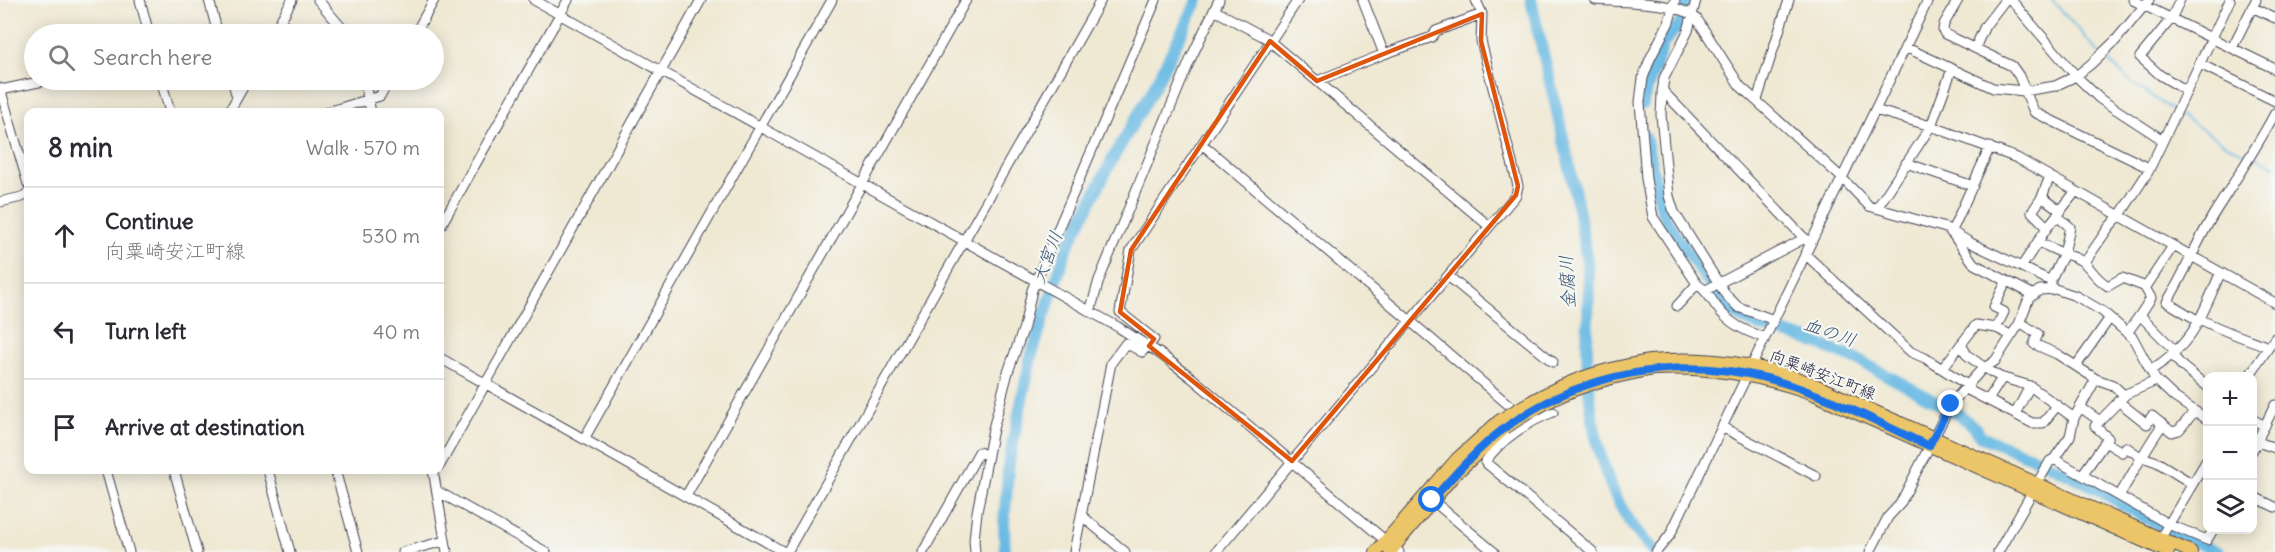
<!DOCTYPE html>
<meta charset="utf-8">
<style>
:root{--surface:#fff;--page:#f2f2f3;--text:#2b2b33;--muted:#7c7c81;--line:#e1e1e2}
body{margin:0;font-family:Delius,"Klee One",sans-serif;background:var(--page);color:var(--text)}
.controls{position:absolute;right:18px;bottom:18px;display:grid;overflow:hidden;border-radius:12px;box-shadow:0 3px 15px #0003}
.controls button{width:54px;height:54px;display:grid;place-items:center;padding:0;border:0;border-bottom:2px solid var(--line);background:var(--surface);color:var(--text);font:30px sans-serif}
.stop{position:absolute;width:18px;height:18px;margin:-14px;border:4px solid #1a73e8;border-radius:50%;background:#fff}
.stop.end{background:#1a73e8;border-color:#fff;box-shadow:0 2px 6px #0008}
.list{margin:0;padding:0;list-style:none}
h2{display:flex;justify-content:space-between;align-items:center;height:78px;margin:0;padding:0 24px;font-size:26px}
h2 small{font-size:20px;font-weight:400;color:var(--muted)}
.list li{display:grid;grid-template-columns:39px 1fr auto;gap:18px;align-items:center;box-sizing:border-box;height:96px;padding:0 24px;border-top:2px solid var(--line)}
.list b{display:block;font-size:22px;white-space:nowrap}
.list p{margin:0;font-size:20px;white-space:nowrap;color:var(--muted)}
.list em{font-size:20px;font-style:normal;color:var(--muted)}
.icon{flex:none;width:33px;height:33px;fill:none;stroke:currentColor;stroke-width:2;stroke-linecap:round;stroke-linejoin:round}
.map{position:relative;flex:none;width:2275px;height:552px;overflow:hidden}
.search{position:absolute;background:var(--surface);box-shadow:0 3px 15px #0003;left:24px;top:24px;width:420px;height:66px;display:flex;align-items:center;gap:15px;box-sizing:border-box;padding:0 21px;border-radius:33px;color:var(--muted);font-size:22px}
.panel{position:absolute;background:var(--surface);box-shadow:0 3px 15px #0003;left:24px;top:108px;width:420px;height:366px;border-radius:12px}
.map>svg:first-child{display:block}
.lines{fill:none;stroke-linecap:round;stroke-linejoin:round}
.stream{stroke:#67b9e3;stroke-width:2}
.river{stroke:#67b9e3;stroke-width:12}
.minor-casing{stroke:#414052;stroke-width:11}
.major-casing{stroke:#414052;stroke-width:14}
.minor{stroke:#fff;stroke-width:9}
.major{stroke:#edc569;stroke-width:12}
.major-bridge-casing{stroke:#414052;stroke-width:14;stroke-linecap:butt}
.major-bridge{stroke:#edc569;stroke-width:12}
.route{stroke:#1a73e8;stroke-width:8}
.marked{fill:none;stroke:#de560e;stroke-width:4.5;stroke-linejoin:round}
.labels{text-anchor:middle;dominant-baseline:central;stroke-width:4.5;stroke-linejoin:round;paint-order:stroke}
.street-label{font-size:16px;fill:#22223b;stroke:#f6f6f2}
.water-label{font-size:18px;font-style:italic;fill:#3a5776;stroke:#f6f6f2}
</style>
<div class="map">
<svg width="2275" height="552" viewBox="0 0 2275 552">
<rect width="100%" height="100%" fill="#f6f6f2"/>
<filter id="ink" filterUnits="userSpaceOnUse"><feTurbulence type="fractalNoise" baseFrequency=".0167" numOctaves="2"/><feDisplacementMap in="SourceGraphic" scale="12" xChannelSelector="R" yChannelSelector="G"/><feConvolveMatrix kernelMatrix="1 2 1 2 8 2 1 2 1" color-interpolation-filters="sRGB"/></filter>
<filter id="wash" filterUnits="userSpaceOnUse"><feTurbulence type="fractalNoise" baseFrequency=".008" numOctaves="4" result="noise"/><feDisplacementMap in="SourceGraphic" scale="24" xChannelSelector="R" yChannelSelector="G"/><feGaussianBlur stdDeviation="1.35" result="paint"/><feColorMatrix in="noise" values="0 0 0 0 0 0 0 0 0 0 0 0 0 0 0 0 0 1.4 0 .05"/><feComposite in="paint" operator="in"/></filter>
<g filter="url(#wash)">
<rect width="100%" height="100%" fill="#efe8d2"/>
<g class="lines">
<path class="stream" d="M2052,0L2099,53
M2104,57L2132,83L2175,112
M2180,115L2227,145L2248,154
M2253,156L2275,166"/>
<path class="river" d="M1531,0C1550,87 1575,175 1587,263C1591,292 1587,321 1587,350C1588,420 1602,501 1655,552
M1642,104L1663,44L1683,20L1687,0
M1645,137L1662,211L1675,235L1724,305L1734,314L1760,326L1806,339L1860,361L1957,413L1975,428L1982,437L2044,462L2090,485L2160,526L2218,552
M1005,552L1004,523L1009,461L1031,357L1066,250L1112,160L1153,89L1198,0"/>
</g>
</g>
<g filter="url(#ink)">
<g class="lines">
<g class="minor-casing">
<path id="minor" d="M140,0L149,34
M209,0L218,34
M318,0L347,34
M534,0L1118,327L1159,353L1192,378L1399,552
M1595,0C1622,2 1679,1 1697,19L1740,86L1842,178L1869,206L1949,229L1974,264L2034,295
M1675,0L1669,22L1650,59L1643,78L1640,102L1646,179L1653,217L1697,284C1706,290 1710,297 1716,306C1729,324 1745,331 1765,338
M1696,0L1688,31L1664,78L1662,94L1661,115L1669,196L1674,212L1726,295L1738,307L1774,320
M1958,0L1944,24L1943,30L1945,34L2012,66L2019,76L2034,112L2149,168
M2011,0L2076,76L2100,99L2163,140
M2133,0L2275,69
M2180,0L2171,19L2140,57L2160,75L2187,91
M2252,7L2275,18
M1214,10L1266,38L1489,226
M273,34L292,0
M415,34L434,0
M1905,47L1993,88L2024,91L2055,86L2076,76L2091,64L2116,40L2149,0
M1975,48L1985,26L2005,0
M2232,48L2256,0
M1384,54L1432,37L1436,31L1482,14
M2200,64L2275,101
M161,80L170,112
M232,80L237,97
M364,80L371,112
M1317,81L1384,54L1363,0
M0,88L28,184
M1,90L48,80
M1662,90L1810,244
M1757,100L1789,0
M1875,110L1931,126L2017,158L2275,303
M229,112L247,80
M327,112L380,96L389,80
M1202,144L1530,423
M1906,163L1973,186
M2042,197L2061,211
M0,202L22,197L28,193
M1877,208L1931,126L1952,69
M440,227L568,0
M2047,227L2032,212L2042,197L2050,176
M1951,233L1990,147
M1954,233L1971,243L2051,281
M2038,242L2064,254L2070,227L2057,216
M1805,254L1911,352L1925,358L1969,386
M2085,262L2109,227L2120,215L2148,172L2230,0
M2022,266L2046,229L2076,191
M1448,276L1553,362
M1706,290L1805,238
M2051,290V279L2064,254C2093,261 2087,273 2108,286L2122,278L2146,287L2173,246
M1677,306L1697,284
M1090,312L1099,280L1191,58L1219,0
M2140,315L2151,298L2144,286
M2200,319C2222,331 2245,338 2269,347
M2199,321L2167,302C2185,273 2197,241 2215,212C2236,179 2257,147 2275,113
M2020,322L2038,334L2034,344L2057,354L2096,379L2074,418
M1996,328L2004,312L1994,307L2006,282
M2127,333L2140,315L2176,352
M1961,344L1967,355L1985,368L2000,377L2030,386L2074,418L2070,436L2054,459
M2173,356L2183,367L2208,387
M440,358L784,552
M2076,366L2109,319
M1942,369L1976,325L1996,328L2011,335
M2151,370C2195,342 2200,319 2220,274
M2249,376L2275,338
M2096,379L2113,385L2124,395
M1966,389L2032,423H2043L2057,406
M1988,400L2002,378
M2118,401L2147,424L2152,416L2172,432L2179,430L2194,412
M2080,407L2100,421
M1553,412C1528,422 1501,439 1485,462L1593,552
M2015,414L2030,386
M2252,419L2265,426
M1722,427L1816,476
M584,439L832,0
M2252,440L2275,448
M2105,442L2122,452L2126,447L2142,458
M2252,451L2275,405
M2142,457L2157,462L2191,483
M440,465L701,0
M106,470L129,552
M174,470L197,552
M268,470L290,552
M335,470L358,552
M433,470L447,552
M2082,475L2108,438L2095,426L2126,394L2156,381
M437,491L546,552
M686,496L966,0
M2119,496C2134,472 2146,447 2163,424
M2252,496L2275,507
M1432,500L1494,552
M1081,515L1125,552
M2157,544L2208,458
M403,552L444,541
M787,552L1101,0
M923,552L979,452L988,456
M975,552L974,540L977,512L993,429L1008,372L1024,327L1032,290L1156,0
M1074,552L1111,363L1126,343L1142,352L1154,339L1120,312L1131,250L1298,0
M1216,552L1516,195L1518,186L1481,41L1482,14L1476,0
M1656,552L1670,535L1928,0
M1870,552L1888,517L1900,504L1951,404L1981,370L1995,361L2019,324L2029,298L2040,290L2055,289L2076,296L2102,311L2133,338L2155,379L2174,397L2208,420
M1998,552L2050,461L2054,459L2168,524L2207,540L2213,530"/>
</g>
<g class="major-casing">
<path id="major" d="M1650,361C1705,356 1757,363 1808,382L2191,552
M1653,369C1709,366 1761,375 1814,394L2168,552
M1376,552L1457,459L1499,421
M1390,552L1455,474L1505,428"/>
</g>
<use href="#minor" class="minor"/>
<use href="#major" class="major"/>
<g class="major-bridge-casing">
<path id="major-bridge" d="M1499,421C1553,386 1587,372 1650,361
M1505,428C1556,393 1592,380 1653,369"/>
</g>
<use href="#major-bridge" class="major-bridge"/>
</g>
</g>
<g class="lines" filter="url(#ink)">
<path class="route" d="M1432,500C1455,474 1478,448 1506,427C1581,373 1676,355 1766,378C1823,392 1876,422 1929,446L1951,404"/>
</g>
<path class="marked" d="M1482,14L1481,41L1518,186L1516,195L1292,461L1149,346L1154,339L1120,312L1131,250L1270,41L1317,81Z"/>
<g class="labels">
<g class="street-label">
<text transform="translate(1823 374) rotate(21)">向粟崎安江町線</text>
</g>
<g class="water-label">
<text transform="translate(1047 257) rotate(-69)">大宮川</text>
<text transform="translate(1567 282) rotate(-93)">金腐川</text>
<text transform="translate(1830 332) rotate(19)">血の川</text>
</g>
</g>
</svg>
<div class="controls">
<button>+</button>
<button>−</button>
<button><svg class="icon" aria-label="layers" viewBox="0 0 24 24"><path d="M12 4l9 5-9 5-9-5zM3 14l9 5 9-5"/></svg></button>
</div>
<div class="stop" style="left:1432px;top:500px"></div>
<div class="stop end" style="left:1951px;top:404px"></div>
<div class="search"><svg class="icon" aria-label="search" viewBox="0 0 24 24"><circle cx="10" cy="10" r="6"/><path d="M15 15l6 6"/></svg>Search here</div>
<section class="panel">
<h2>8 min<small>Walk · 570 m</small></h2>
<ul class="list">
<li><svg class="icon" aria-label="ahead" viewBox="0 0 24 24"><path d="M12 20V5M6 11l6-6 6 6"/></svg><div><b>Continue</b><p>向粟崎安江町線</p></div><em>530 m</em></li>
<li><svg class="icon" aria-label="left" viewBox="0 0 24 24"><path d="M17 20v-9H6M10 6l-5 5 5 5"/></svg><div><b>Turn left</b></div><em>40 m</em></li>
<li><svg class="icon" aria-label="arrive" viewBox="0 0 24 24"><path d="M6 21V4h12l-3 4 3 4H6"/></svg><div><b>Arrive at destination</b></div></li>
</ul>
</section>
</div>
